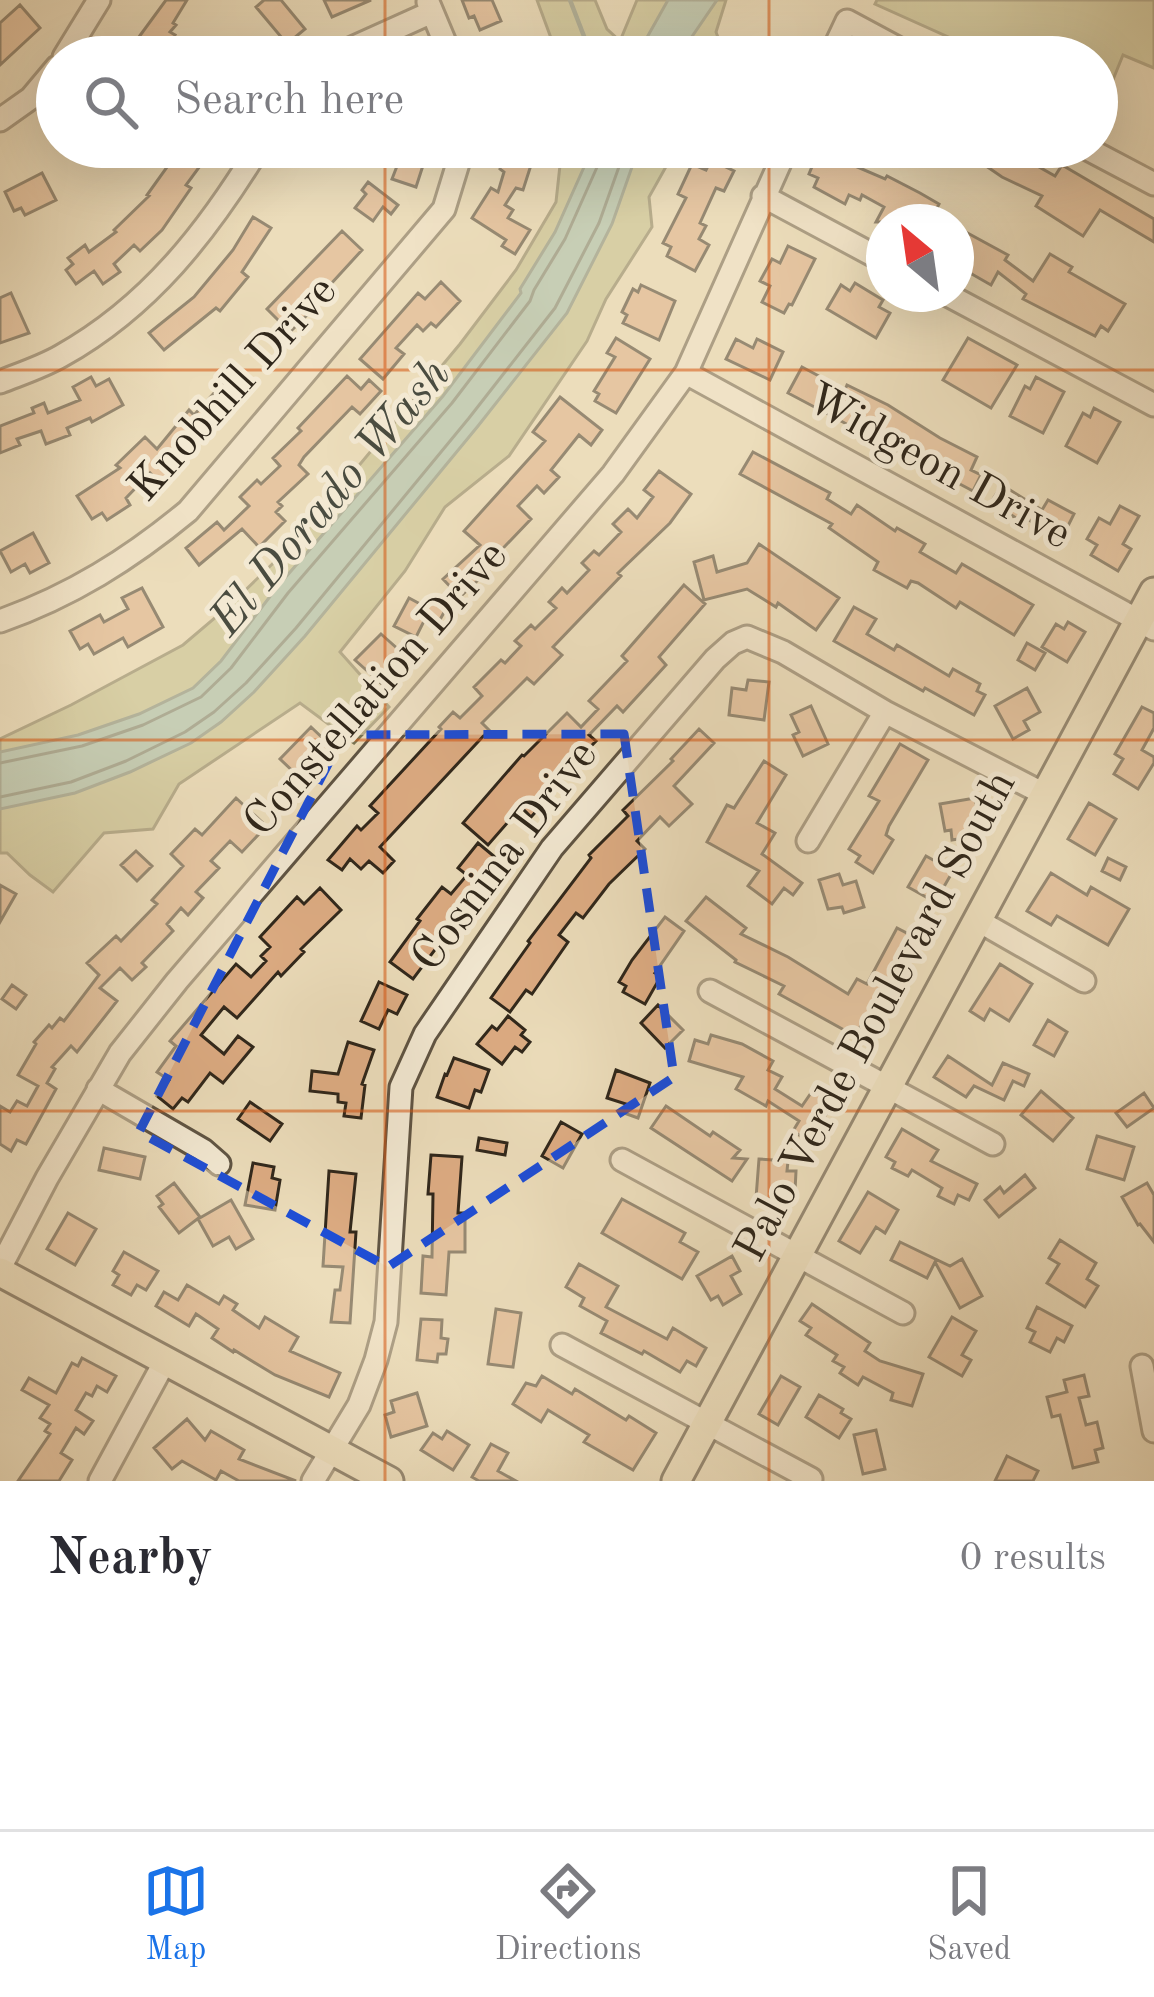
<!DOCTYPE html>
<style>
:root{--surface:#fff;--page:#f2f2f3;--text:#2b2b33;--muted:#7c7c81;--line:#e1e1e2;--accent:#1a73e8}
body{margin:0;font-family:"Old Standard TT",serif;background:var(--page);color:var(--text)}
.compass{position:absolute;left:866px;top:204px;width:108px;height:108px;border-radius:50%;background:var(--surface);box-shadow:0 12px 48px #0002;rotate:331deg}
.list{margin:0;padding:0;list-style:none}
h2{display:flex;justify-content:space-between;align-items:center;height:156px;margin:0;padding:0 48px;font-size:51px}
h2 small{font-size:39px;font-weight:400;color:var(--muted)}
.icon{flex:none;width:66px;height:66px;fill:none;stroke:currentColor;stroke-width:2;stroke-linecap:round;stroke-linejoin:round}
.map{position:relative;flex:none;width:1154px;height:1481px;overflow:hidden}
.search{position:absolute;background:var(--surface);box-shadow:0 12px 48px #0002;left:36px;right:36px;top:36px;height:132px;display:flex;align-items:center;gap:30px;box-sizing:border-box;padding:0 42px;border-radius:66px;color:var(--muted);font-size:45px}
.sheet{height:348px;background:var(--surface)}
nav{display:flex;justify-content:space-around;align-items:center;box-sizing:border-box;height:168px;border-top:3px solid var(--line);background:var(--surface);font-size:33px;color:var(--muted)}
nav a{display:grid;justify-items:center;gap:6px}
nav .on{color:var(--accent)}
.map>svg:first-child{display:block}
.green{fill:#bfbf8b;stroke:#787353;stroke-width:3}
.water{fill:#99bcae;stroke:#6f8073;stroke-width:3}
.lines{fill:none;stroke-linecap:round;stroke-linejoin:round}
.shore{stroke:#647264;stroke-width:3}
.stream{stroke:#6f8073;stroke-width:4.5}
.building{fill:#ddac83;stroke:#30271b;stroke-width:3}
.minor-casing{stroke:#5f5443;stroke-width:27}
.major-casing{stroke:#30271b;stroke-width:33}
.minor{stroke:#f3e9d3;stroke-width:21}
.major{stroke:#ecddbb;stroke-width:27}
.marked{fill:none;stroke:#1d4ed8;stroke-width:9;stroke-dasharray:24 15;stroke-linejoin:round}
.grid{fill:none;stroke:#d6540e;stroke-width:3;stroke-opacity:0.55}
.labels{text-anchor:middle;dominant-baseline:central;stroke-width:10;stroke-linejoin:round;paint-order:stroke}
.street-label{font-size:45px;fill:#30271b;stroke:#f3e9d3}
.water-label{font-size:48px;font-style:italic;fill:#4a4c40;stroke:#f3e9d3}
</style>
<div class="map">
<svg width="1154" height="1481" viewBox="0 0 1154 1481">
<rect width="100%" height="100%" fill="#ecddbb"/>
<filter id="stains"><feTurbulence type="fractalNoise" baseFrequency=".00167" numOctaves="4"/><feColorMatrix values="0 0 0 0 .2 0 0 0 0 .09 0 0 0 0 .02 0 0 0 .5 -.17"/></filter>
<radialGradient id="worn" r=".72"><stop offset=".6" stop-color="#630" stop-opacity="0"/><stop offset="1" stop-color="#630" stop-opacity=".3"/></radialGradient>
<path class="green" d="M537,0H595L607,29L620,41L637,0H726L716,32L725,57H558Z
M877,0H1154V68L1123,55L1106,97L1097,101V57H993L875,4Z
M562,147H677L649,197L652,227L606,299L587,341L509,456L445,507L405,571L340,652L389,707L354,743L300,703L179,784L153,829L104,833L53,892L30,875L7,853H0V739L71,705L183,645L229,606L297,540L460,344L516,270L556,202Z"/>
<path class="water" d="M668,0H717L678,57H636Z
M593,147H639L612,224L567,313L478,426L305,636L254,692L221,722L191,743L130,772L75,793L0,809V752L78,735L139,714L193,688L221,661L278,586L443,396L521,293L520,289L555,232Z"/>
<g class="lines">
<path class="shore" d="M0,763L82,746L143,725L201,697L231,668L288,593L452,403L530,301L534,290L565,239L602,156L603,147
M0,797L71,782L126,761L185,732L214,712L246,683L296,628L469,418L555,308L599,223L626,147"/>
<path class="stream" d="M570,0L592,57"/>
</g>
<path class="building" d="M166,0H187L173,23L176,25L170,32L175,35L159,57L136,41Z
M264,0H281L305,29L287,44L256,7Z
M324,0H371L332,17Z
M462,0H492L501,21L480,30L474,16L469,18Z
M20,5L40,28L0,65V23Z
M168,147H214L186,185L191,188L162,230L140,251L134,245L114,264L120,272L103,284L94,271L76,284L66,270L73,264L68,258L85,245L89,252L116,232L114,230L149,196L147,195L170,163L161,157Z
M391,147H429L416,187L392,179L399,161L388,157Z
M507,147L531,150L527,164L531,165L523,190L516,188L505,205L513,210L508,218L530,230L515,254L502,246L506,240L472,218L491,188L498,192L504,172L500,169Z
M820,147L842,155L841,160L885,179L887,176L920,193L939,204L937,208L944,212L938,222H876L884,207L862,195L860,200L849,195L845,204L814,187L818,178L809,174Z
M937,147H1023L1038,155L1034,164L1055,176L1062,165L1154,219V242L1100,210L1083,236L1036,206L1042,196L1002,177L973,157L968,165Z
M711,160L734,171L724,191L716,188L700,223L706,226L699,239L709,245L695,271L667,256L671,247L663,243L686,198L678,194L692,164L706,170Z
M42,173L56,200L25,215L21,208L14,211L5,192Z
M368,182L398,205L391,214L383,207L373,221L355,208L366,194L362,190Z
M253,217L271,228L242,272L248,277L220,311L216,308L164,350L149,333L194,297L233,250Z
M962,230L1008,255L1005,260L1033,281L1050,254L1072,267L1069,272L1125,304L1108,331L1101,326L1095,336L1023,299L1026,294L998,272L991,285L956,265V241Z
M342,231L362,250L319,297L322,300L290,332L267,309Z
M788,246L815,259L792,305L789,304L784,313L762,302L770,286L760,281L772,259L780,263Z
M441,282L460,301L436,327L431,323L423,331L417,325L396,348L404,354L383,379L360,359L418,293L425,299Z
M855,283L883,300L879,307L890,313L876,338L827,309L841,285L850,291Z
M641,285L675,301L659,340L623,323L627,315L622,312L633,289L638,292Z
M11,293L29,333L0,343V298Z
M616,338L650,359L616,413L595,401L599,394L594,391L615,357L607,353Z
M968,338L1017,365L991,408L943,380Z
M736,339L753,348L757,339L783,352L770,380L726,359Z
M802,367L845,390L847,385L888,405L940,438L977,457L971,470L981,475L973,491L788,393Z
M235,370L248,381L207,426L176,468L160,483L150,473L126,498L130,505L107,520L102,513L92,519L77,496L120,468L116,465L145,437L157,449L189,410L194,415Z
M347,376L361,389L369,380L381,391L360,414L352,407L304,457L299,465L308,474L278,502L282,506L276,512L285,521L259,547L242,529L199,565L186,548L217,522L224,530L249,506L240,497L257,480L261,484L280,466L273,458L301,431L298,428Z
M91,377L96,386L109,379L123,405L92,422L90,418L67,428L70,435L46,444L41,431L17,439L20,445L0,453V426L34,413L32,408L44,403L48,413L80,400L73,387Z
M1036,377L1064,392L1043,433L1010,416L1025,386L1030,389Z
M560,397L602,430L591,445L579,435L551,470L559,477L544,493L537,486L518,506L531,519L487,565L491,568L460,597L443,579L480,545L464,531L545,441L533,432Z
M1094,408L1120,422L1097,463L1066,446L1083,413L1090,417Z
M753,452L830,493L827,499L851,514L857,505L895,531L897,528L925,544L920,552L956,573L962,564L1033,605L1014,635L960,602L956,608L918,583L911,581L907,588L874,570L878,562L829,528L832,524L740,474Z
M659,471L691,494L670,523L618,573L621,576L553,647L562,655L534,684L527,678L482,723L489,730L380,847L394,861L383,873L369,861L361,869L350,859L342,870L328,860L357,826L361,830L378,813L370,806L441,729L439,727L453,712L460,718L482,696L474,687L501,660L505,663L521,646L515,641L531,625L535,629L556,608L549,602L562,588L567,593L589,570L582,563L594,551L599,555L621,532L613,524L628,509L637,518L653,497L644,490Z
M1002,485L1042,510L1048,500L1074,514L1062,538L1021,516L1019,520L991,502Z
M1120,506L1139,516L1123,544L1131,549L1118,571L1091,555L1097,545L1087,539L1099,518L1110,524Z
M33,533L49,563L30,573L25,564L11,572L0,551Z
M759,544L839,598L816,630L778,603L776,607L747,589L704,600L694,562L713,556L717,572L747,563Z
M684,585L705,604L659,657L666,665L623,712L617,706L589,735L596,741L554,784L558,787L531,817L521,807L488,845L463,823L522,755L524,756L567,713L581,727L598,709L589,701L627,661L622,656Z
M142,588L163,627L128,647L123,638L94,654L88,644L80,649L70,631L100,615L104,622L128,609L122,598Z
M429,597L447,607L437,625L425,619L416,637L394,626L409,598L424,606Z
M854,607L876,619L867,634L894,650L897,645L949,676L953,669L980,684L977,691L985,695L974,715L925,688L923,691L834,641Z
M1068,622L1085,632L1067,662L1042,647L1056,624L1064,629Z
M381,634L408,658L383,685L355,660Z
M1027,643L1045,653L1035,670L1018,660Z
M748,680L769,682L764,720L729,715L732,688L746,690Z
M1027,688L1040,712L1024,721L1029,730L1013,739L995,706Z
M811,706L828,744L803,756L793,735L799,732L791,715Z
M1142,707L1154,713V728L1142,750L1154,757V763L1138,789L1114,774L1123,759L1115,754Z
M311,727L332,747L301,779L280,759Z
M699,729L714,743L674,786L692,804L669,826L660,817L637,841L645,849L609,884L583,918L576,913L559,935L568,942L532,994L526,990L510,1012L491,998L530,943L528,941L591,858L589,855L628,816L623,810L673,761L671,759Z
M900,744L928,760L889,826L886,835L893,840L873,873L856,862L860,856L849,849L879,801L869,796Z
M764,761L786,775L757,823L775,833L762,854L802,883L793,895L784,888L772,904L748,886L759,871L707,842L727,805L734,808Z
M236,798L262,822L255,830L259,834L242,852L230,841L211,861L219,868L196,892L203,898L188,915L181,908L167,924L173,931L142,963L146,967L132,980L120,968L100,988L117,1001L77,1052L71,1046L52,1067L55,1069L47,1083L56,1089L26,1144L17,1140L11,1151L0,1144V1106L10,1112L17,1101L27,1106L38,1086L18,1075L36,1044L34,1042L49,1025L52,1028L60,1018L64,1021L99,975L87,963L116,936L121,941L157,904L152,900L183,866L171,854L195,829L202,835Z
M975,798L982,835L952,840L951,830L945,831L940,804Z
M1089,803L1116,819L1095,855L1068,839Z
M478,843L502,863L466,906L471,909L458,926L452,921L436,940L440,943L413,979L390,962L420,921L417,919L442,887L451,894L467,875L458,868Z
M136,851L152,866L137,881L121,865Z
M926,856L953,871L935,902L908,887Z
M1108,858L1126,867L1120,880L1102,871Z
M1051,873L1087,895L1091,887L1129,909L1108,945L1057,916L1051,925L1027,911Z
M839,874L843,885L856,881L864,907L844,913L842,907L828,909L819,880Z
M0,885L16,894L0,922Z
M320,888L341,910L301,949L304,952L281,976L278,972L237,1018L224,1007L201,1035L224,1054L238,1036L253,1047L223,1083L210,1073L188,1102L182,1098L173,1109L157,1096L169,1080L157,1072L176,1046L170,1041L236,964L251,977L266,961L261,956L270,947L260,937L297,897L304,904Z
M706,897L746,928L741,934L788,957L848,994L857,979L867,984L897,928L918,939L880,1013L871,1008L855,1036L779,994L784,986L735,962L736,960L686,921Z
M665,917L684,931L655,973L661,976L645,1004L623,992L626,986L619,982L632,960Z
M1000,964L1032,984L1009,1021L990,1009L984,1020L970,1011Z
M379,982L407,995L397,1014L388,1010L379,1029L361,1021Z
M12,985L26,995L16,1009L2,999Z
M658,1005L683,1030L665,1048L641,1023Z
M508,1016L525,1030L521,1035L530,1042L522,1052L515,1047L502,1064L477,1044L492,1026L497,1030Z
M1048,1020L1067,1032L1054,1056L1034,1045Z
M711,1035L742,1044L773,1061L768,1070L782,1077L775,1089L802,1106L813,1090L833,1104L808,1141L793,1131L799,1121L768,1101L766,1106L736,1089L743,1077L689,1061L695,1040L708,1044Z
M348,1042L374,1050L362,1084L365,1085L361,1118L344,1116L346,1103L338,1102V1094L310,1091L312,1071L338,1074Z
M948,1056L992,1085L1003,1063L1029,1074L1024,1086L1013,1081L1004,1100L974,1086L966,1097L934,1077Z
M454,1058L489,1070L481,1092L475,1090L469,1108L437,1097L445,1074L447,1075Z
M616,1070L650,1083L638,1118L624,1113L626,1104L607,1098Z
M1041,1091L1073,1118L1053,1141L1021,1115Z
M1144,1093L1154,1108L1127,1127L1116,1113Z
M250,1102L282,1124L270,1141L238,1119Z
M666,1106L710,1136L713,1132L740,1150L733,1158L747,1159L732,1181L651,1128Z
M561,1122L582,1134L563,1168L542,1156Z
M902,1129L938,1150L931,1161L977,1184L969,1200L958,1195L954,1204L938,1196L942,1188L912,1170L908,1176L892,1168L895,1162L886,1157Z
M1097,1136L1134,1147L1124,1180L1087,1169Z
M479,1138L507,1143L505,1155L477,1150Z
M104,1148L145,1157L140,1179L99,1170Z
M431,1155L462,1157L458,1213H465V1252H449L446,1295L421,1293L423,1256L432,1257L433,1194H428Z
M759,1159L788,1161L787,1171H796L795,1191L775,1190V1199L756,1198Z
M253,1163L274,1167L272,1178L280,1180L275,1210L245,1205Z
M329,1171L356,1174L350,1232H356L350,1323L331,1322L335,1290H340L343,1267L323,1266Z
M1025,1175L1035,1188L999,1217L985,1200L1000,1187L1004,1193Z
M174,1183L200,1217L179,1233L159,1207L163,1204L157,1196Z
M1147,1183L1154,1195V1242L1140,1224L1138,1225L1122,1197Z
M868,1192L898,1210L885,1233L876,1227L860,1253L839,1241Z
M622,1199L685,1233L680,1242L698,1252L682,1279L602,1233Z
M231,1200L253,1239L236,1249L229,1237L213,1246L198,1219Z
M68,1213L96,1229L75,1265L47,1249Z
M1060,1240L1096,1263L1087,1279L1098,1286L1085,1307L1047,1283L1059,1264L1049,1258Z
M900,1242L950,1266L962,1259L982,1296L960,1308L935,1262L927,1278L891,1260Z
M124,1252L158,1271L146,1290L137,1285L131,1295L113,1285L119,1275L113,1271Z
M732,1256L740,1271L731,1276L741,1294L723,1305L718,1296L711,1300L697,1276Z
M579,1264L618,1286L606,1307L667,1339L673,1328L706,1348L696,1366L687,1361L680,1372L644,1351L642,1354L601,1333L607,1321L580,1306L584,1298L566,1287Z
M187,1285L219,1304L224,1296L237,1304L233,1310L259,1328L265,1317L298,1337L290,1351L340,1373L329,1397L275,1375L234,1350L233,1352L212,1338L218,1329L196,1314L189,1326L156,1306L164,1292L178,1300Z
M812,1304L870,1343L865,1351L880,1361L923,1374L912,1406L891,1400L893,1393L863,1377L858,1385L840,1373L844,1367L833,1361L837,1355L806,1335L811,1328L800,1321Z
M1037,1307L1072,1326L1064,1342L1057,1338L1050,1352L1030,1342L1035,1332L1027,1328Z
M496,1309L521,1313L513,1367L488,1364Z
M952,1317L976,1331L962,1355L971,1360L962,1376L929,1357Z
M421,1319L442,1320L441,1338L448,1339L446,1354H438L437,1362L417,1360Z
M82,1358L116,1376L107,1392L97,1386L92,1396L86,1393L76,1410L93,1421L84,1434L76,1428L61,1453L72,1460L59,1481H18L50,1434L45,1431L50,1424L40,1418L49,1405L22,1390L29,1378L56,1393L72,1363L78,1366Z
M1084,1375L1089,1396L1079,1398L1086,1425L1097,1422L1103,1448L1095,1450L1098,1462L1073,1468L1060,1415L1052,1417L1047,1397L1067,1392L1064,1380Z
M542,1376L572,1394L575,1389L626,1420L629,1416L656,1433L633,1470L584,1442L589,1435L548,1410L541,1422L513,1404L526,1383L536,1386Z
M781,1376L800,1387L778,1425L759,1414Z
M417,1393L427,1426L391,1437L385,1415L394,1412L391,1401Z
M819,1395L843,1409L841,1413L851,1419L839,1438L806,1417Z
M187,1419L205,1440L211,1431L244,1450L239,1459L296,1481H239L221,1471L216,1480L182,1461L172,1469L154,1448Z
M876,1430L885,1469L863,1474L854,1435Z
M447,1431L469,1445L453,1470L421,1450L433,1433L442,1439Z
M491,1444L508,1453L498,1471L516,1481H479L472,1477Z
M1007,1456L1038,1471L1033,1481H995Z"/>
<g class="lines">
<g class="minor-casing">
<path id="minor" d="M428,2L451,57
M64,57L99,0
M332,57L432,12
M830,57L847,21L914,57
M0,120L31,98L57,67
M1084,147L1154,184
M763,196L884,261
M946,294L1154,405
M686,373L1154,629
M0,382C20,374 42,367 61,356C149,307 208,231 259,147
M0,621C71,596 130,559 188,511L444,209L463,147
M808,841L885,712
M977,920L1084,981
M710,991L993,1144
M98,1089L203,1150L219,1164
M622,1160L903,1313
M0,1268L47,1178L120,1053L177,981L613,474L686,373L787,147
M562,1345L811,1479
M1142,1366L1154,1431
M100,1481L165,1361
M313,1481L359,1405L376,1360L386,1322L401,1087L425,1034L552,848L715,659L733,643L747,637L783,652L885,712L1044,794"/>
</g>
<g class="major-casing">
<path id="major" d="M0,1272L389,1481
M676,1481L1154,592"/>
</g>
<use href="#minor" class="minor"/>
<use href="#major" class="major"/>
</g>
<path d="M0 0H1154V1481H0ZM624,734L674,1077L388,1267L139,1132L343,735Z" fill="#ecddbb" fill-opacity=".55" fill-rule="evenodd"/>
<path class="marked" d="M624,734L674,1077L388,1267L139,1132L343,735Z"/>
<path class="grid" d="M385,0V57M769,0V57M385,147V1481M769,147V1481M0,370H1154M0,740H1154M0,1111H1154"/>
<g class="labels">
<g class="street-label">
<text transform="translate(234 390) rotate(-48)">Knobhill Drive</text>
<text transform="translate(938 468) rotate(29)">Widgeon Drive</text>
<text transform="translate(377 690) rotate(-49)">Constellation Drive</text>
<text transform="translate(506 857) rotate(-53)">Cosnina Drive</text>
<text transform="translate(877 1017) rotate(-62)">Palo Verde Boulevard South</text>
</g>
<g class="water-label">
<text transform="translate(331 498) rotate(-50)">El Dorado Wash</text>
</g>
</g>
<rect width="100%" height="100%" filter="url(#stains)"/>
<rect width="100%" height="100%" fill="url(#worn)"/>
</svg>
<svg class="compass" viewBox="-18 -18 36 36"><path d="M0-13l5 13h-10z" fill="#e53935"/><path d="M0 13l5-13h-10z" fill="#7c7c81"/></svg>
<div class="search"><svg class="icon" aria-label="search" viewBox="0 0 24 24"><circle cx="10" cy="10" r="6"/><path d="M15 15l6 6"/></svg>Search here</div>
</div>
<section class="sheet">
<h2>Nearby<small>0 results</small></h2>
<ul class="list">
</ul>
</section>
<nav>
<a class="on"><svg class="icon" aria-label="map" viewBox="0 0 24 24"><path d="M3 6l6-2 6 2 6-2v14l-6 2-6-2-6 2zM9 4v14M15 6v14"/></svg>Map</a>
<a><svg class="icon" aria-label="directions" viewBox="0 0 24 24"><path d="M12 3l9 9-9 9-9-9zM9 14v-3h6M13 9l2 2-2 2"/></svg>Directions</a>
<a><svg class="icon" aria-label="saved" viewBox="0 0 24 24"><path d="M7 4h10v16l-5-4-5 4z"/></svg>Saved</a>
</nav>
